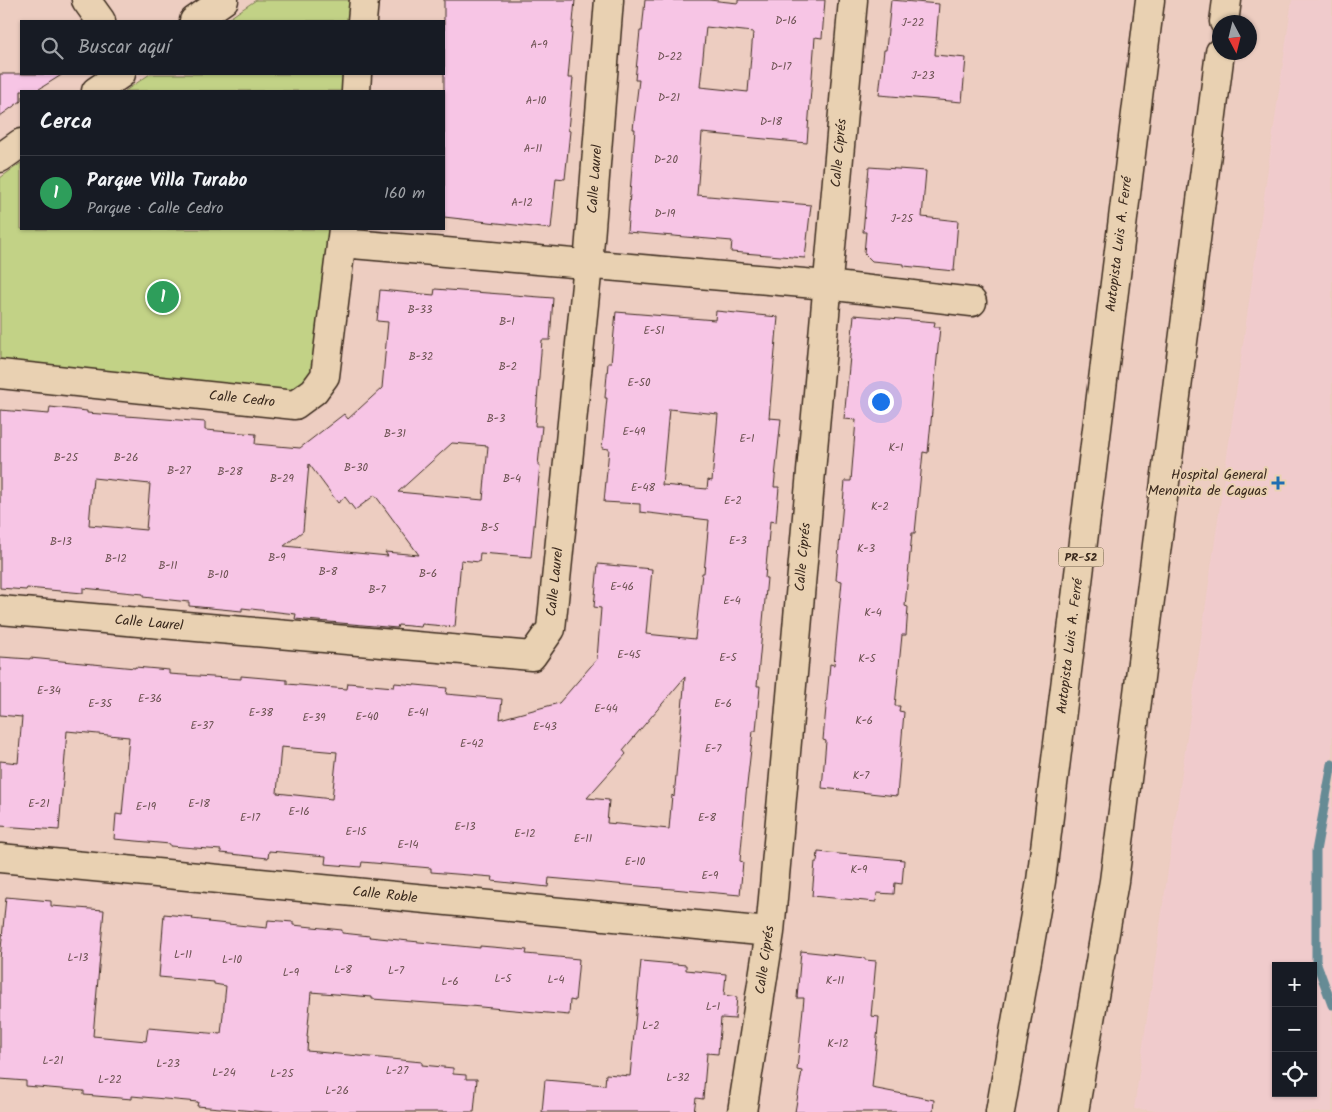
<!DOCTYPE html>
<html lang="es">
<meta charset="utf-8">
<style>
:root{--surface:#171b24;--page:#20242c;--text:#f1f3f6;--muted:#9ea1a6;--line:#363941;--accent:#8c9099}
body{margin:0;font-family:Kalam,sans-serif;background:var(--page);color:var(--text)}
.controls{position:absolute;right:15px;bottom:15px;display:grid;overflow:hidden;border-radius:0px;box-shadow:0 1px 4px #0004}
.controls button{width:45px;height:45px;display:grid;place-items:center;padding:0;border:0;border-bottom:1px solid var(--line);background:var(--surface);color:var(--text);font:25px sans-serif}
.compass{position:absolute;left:1212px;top:15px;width:45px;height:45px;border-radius:50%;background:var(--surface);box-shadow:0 1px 4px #0004;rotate:173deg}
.you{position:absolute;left:880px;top:401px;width:18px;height:18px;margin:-12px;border:4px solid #fff;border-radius:50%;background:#1a73e8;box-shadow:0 0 0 8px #1a73e833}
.badge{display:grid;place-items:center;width:32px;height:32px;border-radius:50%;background:var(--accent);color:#fff;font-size:16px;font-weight:700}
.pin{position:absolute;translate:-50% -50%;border:2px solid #fff;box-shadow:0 1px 5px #0006}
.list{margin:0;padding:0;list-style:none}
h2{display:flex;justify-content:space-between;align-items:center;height:65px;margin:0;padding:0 20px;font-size:21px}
h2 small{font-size:16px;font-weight:400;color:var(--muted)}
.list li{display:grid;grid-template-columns:32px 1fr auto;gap:15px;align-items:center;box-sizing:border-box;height:75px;padding:0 20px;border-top:1px solid var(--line)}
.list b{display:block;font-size:19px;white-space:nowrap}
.list p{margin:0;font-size:16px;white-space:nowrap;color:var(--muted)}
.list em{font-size:16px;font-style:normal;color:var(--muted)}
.icon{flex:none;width:28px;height:28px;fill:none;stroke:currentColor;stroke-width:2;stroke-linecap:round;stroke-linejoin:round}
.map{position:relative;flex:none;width:1332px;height:1112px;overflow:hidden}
.search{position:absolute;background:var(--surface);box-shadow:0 1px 4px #0004;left:20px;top:20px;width:425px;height:55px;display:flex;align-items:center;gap:12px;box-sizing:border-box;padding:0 18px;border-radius:0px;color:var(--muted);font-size:19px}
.panel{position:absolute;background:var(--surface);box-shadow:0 1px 4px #0004;left:20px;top:90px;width:425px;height:140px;border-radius:0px}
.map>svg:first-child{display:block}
.built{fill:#f0cbcc;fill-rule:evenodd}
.green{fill:#c2d286;stroke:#7e7e52}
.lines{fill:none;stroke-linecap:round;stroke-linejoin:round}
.stream{stroke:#668b95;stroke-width:9}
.building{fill:#f7c5e5;stroke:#3b2a1e;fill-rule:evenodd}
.minor-casing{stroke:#3b2a1e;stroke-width:31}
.highway-casing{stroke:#3b2a1e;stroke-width:31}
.minor{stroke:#e9d1b2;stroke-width:28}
.highway{stroke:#e9d1b2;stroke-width:28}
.poi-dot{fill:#1f6fb2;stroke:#e9d1b2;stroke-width:2}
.labels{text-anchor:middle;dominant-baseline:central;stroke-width:4;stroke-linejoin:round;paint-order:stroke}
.number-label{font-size:11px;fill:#6a5150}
.shield{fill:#e9d1b2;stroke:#6f5c4a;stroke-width:1}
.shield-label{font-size:12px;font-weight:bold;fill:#3b2a1e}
.street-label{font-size:14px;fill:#3b2a1e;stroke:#e9d1b2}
.poi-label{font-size:14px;fill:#3b2a1e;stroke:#e9d1b2;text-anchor:end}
</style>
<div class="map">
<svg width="1332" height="1112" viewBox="0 0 1332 1112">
<rect width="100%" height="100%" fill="#edcdc1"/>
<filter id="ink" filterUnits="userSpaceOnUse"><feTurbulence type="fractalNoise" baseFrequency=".02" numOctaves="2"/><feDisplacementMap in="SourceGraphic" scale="10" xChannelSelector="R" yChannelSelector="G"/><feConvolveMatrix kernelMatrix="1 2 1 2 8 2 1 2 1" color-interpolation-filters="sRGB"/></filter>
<g filter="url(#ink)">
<path class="built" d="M1292,0H1332V1112H1179L1134,1109ZM1276,966H1313V1093H1276Z"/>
<path class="green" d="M256,0H351L349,21H225Z
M150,74H345L344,91H125Z
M21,163V229H332L320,367L291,394L0,364V178Z"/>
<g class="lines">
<path class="stream" d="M1332,764L1316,851V961L1332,1005"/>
</g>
<path class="building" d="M444,0H575L568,78H573L568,130L570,131L565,179L556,178L551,229L444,217Z
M645,0H709L738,3V0H825L822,38L815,37L807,143L702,133L697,195L811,205L805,258L731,252L732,241L627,232L635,129H633L639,80H635L640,31H642ZM706,27L753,32L748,92L700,87Z
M891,0L939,4L935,55L966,58L962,102L879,95L884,50H886Z
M0,74H63L36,91H21V101L0,116Z
M869,167L926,171L922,217L958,221L954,271L904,266V264L872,261L864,253L866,232H863Z
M435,289L553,298L550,340H542L535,426H542L538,465H540L531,557L480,553L479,562L461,560L455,627L422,624L421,627L398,625L397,628L295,619L296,614L242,608V611L189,606V602L143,597V594L83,588V593L27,588L26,590L0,588V410L49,414L50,407L87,411V413L205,422V430L256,434L255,444L300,448L344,414L348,419L382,388L388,322L377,321L380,290L434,295ZM452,443L488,446L483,500L398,492ZM309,464L338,503L345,497L355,510L375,495L419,555L385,552L388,556L284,546L303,531ZM93,478L150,484L146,530L89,525Z
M716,311L778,317L769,418L781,419L774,487H779L776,522L770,521L765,578H767L757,686H760L756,731H753L746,794L740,861L743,862L740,895L549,878L548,887L492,881L493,877L431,872V868L362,862L361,867L325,864L326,856L269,851L268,858L221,853V850L170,846V844L114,839L116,814L122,815L129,737L67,731L59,830L0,826V761L18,763L22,717L0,715V657L30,659V658L135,668V667L169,670V674L241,679V676L287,680V684L347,689L348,683L394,687L395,683L447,688L446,694L502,699L500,719L559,703L597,659L601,608L594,607L598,564L652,569L646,634L695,639L702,573H704L709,520L640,512V504L604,502L609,449L602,448L607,398H605L608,363H611L616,312L715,320ZM669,409L718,414L712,481L708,480L707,489L662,485ZM685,677L674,797L672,795L669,829L607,823L609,800L587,798L626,754L623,750ZM281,747L337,752L332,799L277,793Z
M854,315L935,322L934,327H940L928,453L923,452L915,533H912L905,606L908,607L906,635H902L895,706H900L899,711L904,712L897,796L822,788L826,741L823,740L830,664L834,665L842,581L836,580L845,481H851L856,420L844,419Z
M818,852L904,860L902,884L895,883L894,894L877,893L876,902L812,896L815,862H817Z
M6,897L51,901V906L104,910L93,1036L146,1041L148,1028L221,1034L226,986L214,984V982L159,977L164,914L193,917L192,919L209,921L208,922L267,928L268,920L293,922V925L342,930V933L370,936L369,937L480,948V946L527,950L526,954L579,959L575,1001L570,1000L569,1015L470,1006L372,999V997L311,992L307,1037H308L307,1051L422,1062V1065L453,1068V1074L466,1075V1079H477L474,1112H266L197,1106L198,1102L132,1096V1099L84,1095V1091L26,1086V1081L0,1079V959Z
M801,951L865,958V960L876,961L871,1016L879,1017L872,1088L934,1100L933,1112H795L802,1071L797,1070L804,998H797Z
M641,961L686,965V970L726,974L724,995L737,997L735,1019L721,1018L718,1054L707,1053L703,1099L696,1098L694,1112H542L545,1080L605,1085L606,1074L630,1076Z"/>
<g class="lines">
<g class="minor-casing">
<path id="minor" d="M86,0L101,21
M194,21L224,0
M362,21L364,0
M96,91L121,74
M356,91L357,74
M0,158L21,143
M341,243L827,285L972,302
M0,374L295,405L314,391L325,376L343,229
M0,610L532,656L551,629L588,265L609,0
M0,858L770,932
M742,1112L770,932L853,0"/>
</g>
<g class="highway-casing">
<path id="highway" d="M1224,22L1227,0
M1000,1112L1041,881L1150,0
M1074,1112L1114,881L1220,52"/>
</g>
<use href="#minor" class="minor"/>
<use href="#highway" class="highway"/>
</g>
</g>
<path class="poi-dot" d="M1275.5 475.5h5v5h5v5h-5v5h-5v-5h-5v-5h5z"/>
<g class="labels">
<g class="number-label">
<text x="786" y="21">D-16</text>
<text x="913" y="23">J-22</text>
<text x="539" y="45">A-9</text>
<text x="670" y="57">D-22</text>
<text x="781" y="67">D-17</text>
<text x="923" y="76">J-23</text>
<text x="669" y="98">D-21</text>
<text x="536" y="101">A-10</text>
<text x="771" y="122">D-18</text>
<text x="533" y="149">A-11</text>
<text x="666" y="160">D-20</text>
<text x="522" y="203">A-12</text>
<text x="665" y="214">D-19</text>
<text x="902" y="219">J-25</text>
<text x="420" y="310">B-33</text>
<text x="507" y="322">B-1</text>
<text x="654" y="331">E-51</text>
<text x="421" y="357">B-32</text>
<text x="508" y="367">B-2</text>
<text x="639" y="383">E-50</text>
<text x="496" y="419">B-3</text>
<text x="634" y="432">E-49</text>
<text x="395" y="434">B-31</text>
<text x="747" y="439">E-1</text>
<text x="896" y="448">K-1</text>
<text x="66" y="458">B-25</text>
<text x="126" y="458">B-26</text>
<text x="356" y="468">B-30</text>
<text x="179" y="471">B-27</text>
<text x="230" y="472">B-28</text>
<text x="282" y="479">B-29</text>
<text x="512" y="479">B-4</text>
<text x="643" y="488">E-48</text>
<text x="733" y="501">E-2</text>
<text x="880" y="507">K-2</text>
<text x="490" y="528">B-5</text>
<text x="738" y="541">E-3</text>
<text x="61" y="542">B-13</text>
<text x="866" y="549">K-3</text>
<text x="277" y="558">B-9</text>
<text x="116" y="559">B-12</text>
<text x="168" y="566">B-11</text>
<text x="328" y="572">B-8</text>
<text x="428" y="574">B-6</text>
<text x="218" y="575">B-10</text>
<text x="622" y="587">E-46</text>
<text x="377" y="590">B-7</text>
<text x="732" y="601">E-4</text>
<text x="873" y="613">K-4</text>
<text x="629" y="655">E-45</text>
<text x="728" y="658">E-5</text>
<text x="867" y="659">K-5</text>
<text x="49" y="691">E-34</text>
<text x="150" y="699">E-36</text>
<text x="100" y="704">E-35</text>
<text x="723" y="704">E-6</text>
<text x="606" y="709">E-44</text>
<text x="261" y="713">E-38</text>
<text x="418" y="713">E-41</text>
<text x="367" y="717">E-40</text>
<text x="314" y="718">E-39</text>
<text x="864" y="721">K-6</text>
<text x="202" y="726">E-37</text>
<text x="545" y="727">E-43</text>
<text x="472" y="744">E-42</text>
<text x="713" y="749">E-7</text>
<text x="861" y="776">K-7</text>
<text x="39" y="804">E-21</text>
<text x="199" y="804">E-18</text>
<text x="146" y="807">E-19</text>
<text x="299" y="812">E-16</text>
<text x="250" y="818">E-17</text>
<text x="707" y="818">E-8</text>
<text x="465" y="827">E-13</text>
<text x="356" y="832">E-15</text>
<text x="525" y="834">E-12</text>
<text x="583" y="839">E-11</text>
<text x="408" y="845">E-14</text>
<text x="635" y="862">E-10</text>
<text x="859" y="870">K-9</text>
<text x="710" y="876">E-9</text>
<text x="183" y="955">L-11</text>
<text x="78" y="958">L-13</text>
<text x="232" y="960">L-10</text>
<text x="343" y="970">L-8</text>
<text x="396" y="971">L-7</text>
<text x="291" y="973">L-9</text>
<text x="503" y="979">L-5</text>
<text x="556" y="980">L-4</text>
<text x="835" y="981">K-11</text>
<text x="450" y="982">L-6</text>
<text x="713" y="1007">L-1</text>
<text x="651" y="1026">L-2</text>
<text x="838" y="1044">K-12</text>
<text x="53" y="1061">L-21</text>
<text x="168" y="1064">L-23</text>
<text x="397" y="1071">L-27</text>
<text x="224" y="1073">L-24</text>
<text x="282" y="1074">L-25</text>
<text x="678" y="1078">L-32</text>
<text x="110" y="1080">L-22</text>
<text x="337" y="1091">L-26</text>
</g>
<rect class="shield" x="1058.5" y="547.5" width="45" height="19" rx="4"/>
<g class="shield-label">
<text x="1081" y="557">PR-52</text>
</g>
<g class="street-label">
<text transform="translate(839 153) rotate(-85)">Calle Ciprés</text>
<text transform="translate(595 179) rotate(-86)">Calle Laurel</text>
<text transform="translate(1119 244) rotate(-83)">Autopista Luis A. Ferré</text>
<text transform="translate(242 399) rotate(6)">Calle Cedro</text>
<text transform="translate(803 557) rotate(-85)">Calle Ciprés</text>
<text transform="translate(555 582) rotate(-84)">Calle Laurel</text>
<text transform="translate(149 623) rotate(5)">Calle Laurel</text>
<text transform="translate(1070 646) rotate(-83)">Autopista Luis A. Ferré</text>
<text transform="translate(385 895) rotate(6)">Calle Roble</text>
<text transform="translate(765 960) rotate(-82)">Calle Ciprés</text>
</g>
<g class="poi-label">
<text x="1267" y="475">Hospital General<tspan x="1267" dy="16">Menonita de Caguas</tspan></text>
</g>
</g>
</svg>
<div class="controls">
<button>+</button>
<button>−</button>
<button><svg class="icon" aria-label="locate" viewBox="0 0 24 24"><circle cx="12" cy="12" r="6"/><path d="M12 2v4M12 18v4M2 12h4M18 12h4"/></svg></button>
</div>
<svg class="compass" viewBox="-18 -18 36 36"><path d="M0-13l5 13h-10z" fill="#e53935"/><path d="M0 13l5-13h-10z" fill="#9ea1a6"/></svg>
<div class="you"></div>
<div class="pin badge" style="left:163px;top:297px;background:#2e9e5b">1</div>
<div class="search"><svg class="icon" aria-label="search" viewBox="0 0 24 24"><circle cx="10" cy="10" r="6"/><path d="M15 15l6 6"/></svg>Buscar aquí</div>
<section class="panel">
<h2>Cerca<small></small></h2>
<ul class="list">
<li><span class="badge" style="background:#2e9e5b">1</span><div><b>Parque Villa Turabo</b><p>Parque · Calle Cedro</p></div><em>160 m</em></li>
</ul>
</section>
</div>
